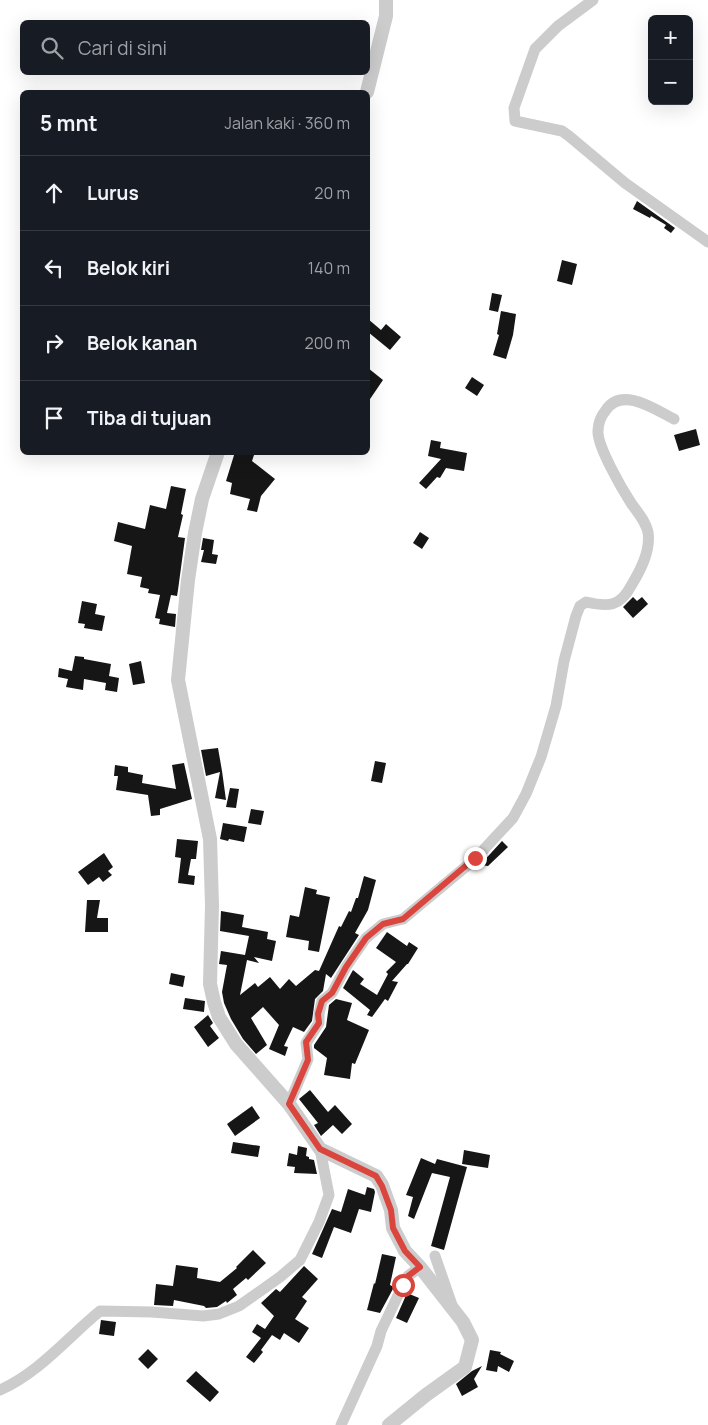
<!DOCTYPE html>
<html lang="id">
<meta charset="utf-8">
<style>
:root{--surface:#171b24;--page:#242831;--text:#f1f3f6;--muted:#9ea1a6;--line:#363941}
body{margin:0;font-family:Manrope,sans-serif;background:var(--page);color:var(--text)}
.controls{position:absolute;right:15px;top:15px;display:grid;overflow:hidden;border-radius:8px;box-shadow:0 5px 20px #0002}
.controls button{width:45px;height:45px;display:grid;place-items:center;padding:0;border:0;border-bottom:1px solid var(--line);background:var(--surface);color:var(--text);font:25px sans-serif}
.stop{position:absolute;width:15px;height:15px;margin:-11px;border:4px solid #da453d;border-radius:50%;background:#fff}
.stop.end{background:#da453d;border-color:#fff;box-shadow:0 1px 5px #0008}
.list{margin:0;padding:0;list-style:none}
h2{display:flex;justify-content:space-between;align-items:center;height:65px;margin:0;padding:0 20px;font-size:21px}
h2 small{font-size:16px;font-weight:400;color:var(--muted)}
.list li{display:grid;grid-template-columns:32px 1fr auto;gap:15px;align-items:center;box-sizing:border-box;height:75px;padding:0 20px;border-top:1px solid var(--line)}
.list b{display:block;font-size:19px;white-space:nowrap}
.list em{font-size:16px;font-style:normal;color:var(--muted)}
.icon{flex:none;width:28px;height:28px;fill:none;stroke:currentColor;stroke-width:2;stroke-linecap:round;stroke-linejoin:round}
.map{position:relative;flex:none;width:708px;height:1425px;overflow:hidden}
.search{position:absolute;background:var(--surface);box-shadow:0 5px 20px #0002;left:20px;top:20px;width:350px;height:55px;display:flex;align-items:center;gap:12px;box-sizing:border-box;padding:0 18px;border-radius:8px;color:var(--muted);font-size:19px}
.panel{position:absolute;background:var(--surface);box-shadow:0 5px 20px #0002;left:20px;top:90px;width:350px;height:365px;border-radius:8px}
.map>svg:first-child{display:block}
.building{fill:#161616}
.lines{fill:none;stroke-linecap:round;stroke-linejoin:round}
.minor{stroke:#ccc;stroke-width:11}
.tertiary{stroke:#ccc;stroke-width:14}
.route{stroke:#da453d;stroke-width:6}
</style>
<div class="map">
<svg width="708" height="1425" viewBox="0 0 708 1425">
<rect width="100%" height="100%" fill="#fff"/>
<path class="building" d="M637,201L675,228L671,233L664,228L666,225L651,216L650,218L633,209Z
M562,260L577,264L572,285L557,281Z
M492,293L502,295L498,312L489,310Z
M501,311L516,314L513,335L506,359L493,355L499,335L497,334Z
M368,319L381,330L386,324L401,337L390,350L368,332Z
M368,368L383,380L368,402Z
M472,377L484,385L477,396L465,388Z
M696,429L700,445L679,451L674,435Z
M431,440L441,442L440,448L467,453L464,471L446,468L440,478L437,477L426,489L419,483L441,459L428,456Z
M235,452H255L252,461L275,479L261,496L257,512L247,510L250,499L230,494L232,483L226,481Z
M171,486L186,489L181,514L183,515L178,537L185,538L178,590L177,596L171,595L167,613L176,614L175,627L159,624L160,619L155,618L160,595L148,593L149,589L140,587L142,577L127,574L132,546L114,541L118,522L145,529L150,505L166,509Z
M420,532L429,538L422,549L413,543Z
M203,538L214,540L212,554L218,555L216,564L201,562L204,550H201Z
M633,597L637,601L642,597L648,604L633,618L623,607Z
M82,601L97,604L95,614L105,616L102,631L84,628L85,624L78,623Z
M75,656L84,657V659L111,664L109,676L119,678L117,692L105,690L106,683L84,679L83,690L66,687L68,679L58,677L59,668L72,671Z
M141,661L145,683L133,685L129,664Z
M218,748L222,771L226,800L215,798L220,772L206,776L201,750Z
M375,761L386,763L382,783L371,781Z
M184,763L192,799L160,809V815L151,816L148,795L116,790L118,776H114L115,765L128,767V772L143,775L142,783L176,789L172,765Z
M230,788L239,789L236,808L226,807Z
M251,809L264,811L261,825L248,823Z
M223,823L247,827L244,842L229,839L228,841L220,839Z
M177,839L198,841L196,859H191L188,875L195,876L194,885L178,883L181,858L175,857Z
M502,841L508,847L488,866L480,865Z
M104,853L113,867L108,871L112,875L103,882L99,877L88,885L78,872Z
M364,876L376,880L368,910L355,933L359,935L331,978L326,974L323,991L315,999L312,1021L304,1032L293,1027L284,1046L288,1047L285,1056L269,1049L279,1025L263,1007L251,1018L267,1045L256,1054L243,1039L231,1019L224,1003L222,992L227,965L219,964L221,951L245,955L249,936L220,931L221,911L244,915L242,927L268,932L267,939L276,941L272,961L254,957L259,963L247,960L240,995L255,983L258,987L270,977L280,989L289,979L296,986L315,970L319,971L339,926L341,927L349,911L351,912L356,898H358Z
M305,887L317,890L316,894L330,897L319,952L308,950L309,941L286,937L290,915L299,917Z
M87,900H100L97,918H108V932H85Z
M387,932L407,946L409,942L418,948L408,964H407L392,981L398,982L388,1001L385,999L372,1017L367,1015L370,1010L343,988L353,970L364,979L360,984L377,995L388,974L386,972L396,962L376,948Z
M171,973L185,976L183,987L169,984Z
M185,998L205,1001L204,1012L183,1009Z
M336,999L352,1003L347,1020L369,1030L355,1064L352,1063L350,1079L324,1075L327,1058L314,1048V1045L326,1027L329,1005Z
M208,1015L213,1023L210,1026L219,1038L208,1047L194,1027Z
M310,1090L328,1112L335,1105L352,1124L342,1134L333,1125L321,1136L314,1125L318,1123L299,1099Z
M252,1106L260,1118L235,1136L227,1124Z
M233,1142L260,1146L258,1157L231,1153Z
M298,1146L307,1148L306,1156L309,1157V1159L314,1160L317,1174L294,1173L295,1167L287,1166L289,1153L297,1155Z
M464,1150L490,1155L488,1168L462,1164Z
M421,1158L435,1164L437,1159L467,1167L444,1250L431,1246L450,1177L432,1173L414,1219L408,1216L413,1197L406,1195Z
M367,1187L374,1189L375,1192L371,1212L359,1209L351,1233L334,1227L322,1258L312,1254L332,1209L341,1212L348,1189L365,1195Z
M253,1250L266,1263L248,1280L246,1278L233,1289L237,1295L227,1303L226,1301L217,1307L206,1308L204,1306L174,1300L173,1306L154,1305L156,1284L173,1286L176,1265L198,1268L197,1278L220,1282L237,1268L236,1267Z
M382,1254L396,1257L390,1285L394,1287L380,1313L367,1310L374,1283L375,1284Z
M304,1266L318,1279L302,1297L307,1301L295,1319L309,1328L299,1343L284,1333L280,1340L272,1335L261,1350L263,1352L254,1363L246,1357L261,1338L252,1332L257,1324L265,1329L274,1316L261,1303L276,1289L280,1292Z
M407,1293L419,1298L407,1323L396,1318Z
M101,1320L116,1322L114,1336L99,1334Z
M148,1349L158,1359L148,1369L138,1359Z
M490,1350L501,1352L500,1354L514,1361L509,1372L498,1366L497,1372L486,1370Z
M482,1366L474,1379L478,1387L462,1396L456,1384L472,1371Z
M196,1371L219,1392L210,1402L186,1381Z"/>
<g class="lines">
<path class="minor" d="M593,0L558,26L535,49L514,108L515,121L562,131L569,136L625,183L708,242
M289,1104L308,1059L306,1043L319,1023V1014L322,1001L332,993L346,967L366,938L383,924L403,919L475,859L513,818L526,794L541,757L556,706L564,661L576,616L580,606L586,602C608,607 620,607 631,586C640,571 651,551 648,532C645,520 638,513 631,503C622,489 597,446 598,431C598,423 601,416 606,410C622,386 656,410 674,419
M435,1256L452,1305
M0,1390C40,1372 67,1338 100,1311L152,1312L203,1316L219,1314L239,1306L280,1277L300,1260L319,1222L329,1195L320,1149
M341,1425L377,1346L381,1331L403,1285L408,1276L420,1267"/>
<path class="tertiary" d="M367,92L386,16V0
M218,452L202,499L195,533L188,580L178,680L210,839L212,905L210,984L214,1002L219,1017L236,1044L289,1104L320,1149L376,1176L382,1185L391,1210L393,1228L405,1251L420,1267L463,1322L472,1340L465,1367L426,1395L389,1425"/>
</g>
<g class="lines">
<path class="route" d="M403,1285L408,1276L420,1267L405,1251L393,1228L391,1210L382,1186L376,1176L320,1149L289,1104L308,1060L306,1042L319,1023L318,1014L322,1001L332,993L346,967L366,938L383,924L403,919L475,858"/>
</g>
</svg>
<div class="controls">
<button>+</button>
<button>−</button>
</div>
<div class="stop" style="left:403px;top:1285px"></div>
<div class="stop end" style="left:475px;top:858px"></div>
<div class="search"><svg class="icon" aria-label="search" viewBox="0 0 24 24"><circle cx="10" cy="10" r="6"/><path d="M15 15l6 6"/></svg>Cari di sini</div>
<section class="panel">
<h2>5 mnt<small>Jalan kaki · 360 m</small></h2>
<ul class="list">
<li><svg class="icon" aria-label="ahead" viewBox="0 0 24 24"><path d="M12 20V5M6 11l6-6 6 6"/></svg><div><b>Lurus</b></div><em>20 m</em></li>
<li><svg class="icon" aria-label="left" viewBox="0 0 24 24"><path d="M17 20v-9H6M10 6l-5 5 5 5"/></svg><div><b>Belok kiri</b></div><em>140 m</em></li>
<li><svg class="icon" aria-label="right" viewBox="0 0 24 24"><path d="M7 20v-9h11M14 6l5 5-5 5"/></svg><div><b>Belok kanan</b></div><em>200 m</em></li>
<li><svg class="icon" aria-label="arrive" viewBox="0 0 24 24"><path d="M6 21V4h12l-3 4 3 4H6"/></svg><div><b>Tiba di tujuan</b></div></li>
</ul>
</section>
</div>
